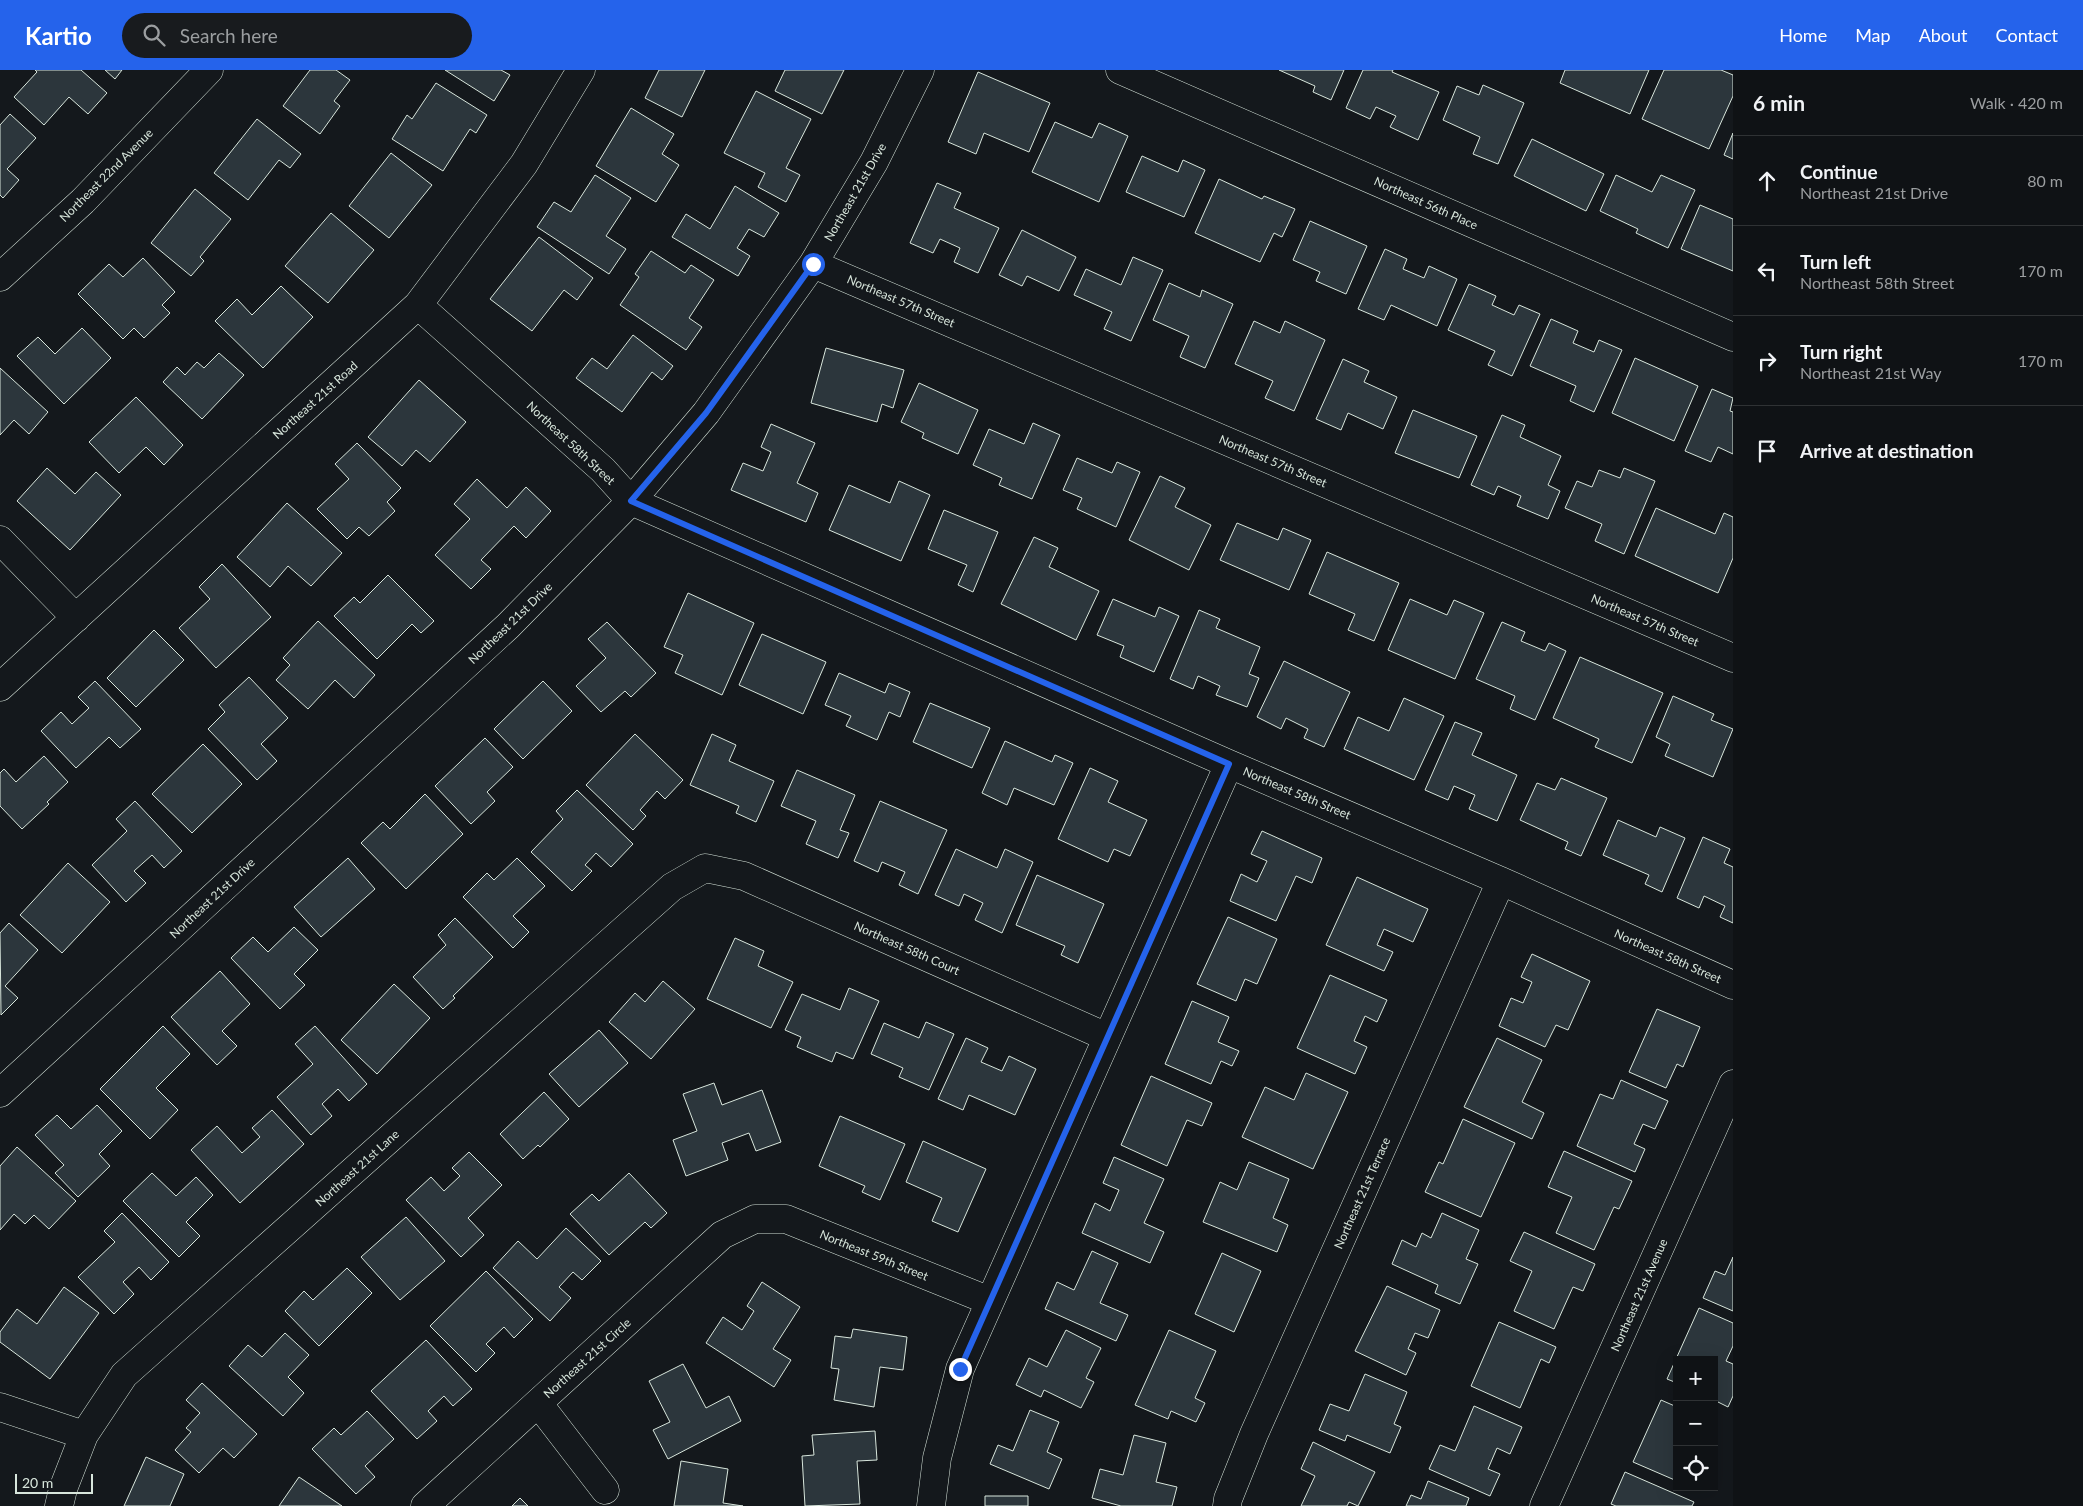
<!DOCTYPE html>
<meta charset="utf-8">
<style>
:root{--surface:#0f1215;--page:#181b1e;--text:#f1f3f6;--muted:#9b9ea0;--line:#2f3234;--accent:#2563eb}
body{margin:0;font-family:Lato,sans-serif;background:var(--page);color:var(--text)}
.controls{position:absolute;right:15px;bottom:15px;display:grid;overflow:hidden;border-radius:0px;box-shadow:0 5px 20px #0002}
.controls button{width:45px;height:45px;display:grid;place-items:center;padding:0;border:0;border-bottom:1px solid var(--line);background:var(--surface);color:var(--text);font:25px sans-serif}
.scale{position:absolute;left:15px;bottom:12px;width:78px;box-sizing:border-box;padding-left:5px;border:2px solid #d8e6dc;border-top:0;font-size:14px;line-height:18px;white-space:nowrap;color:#d8e6dc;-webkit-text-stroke:4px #14181c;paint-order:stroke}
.stop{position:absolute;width:15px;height:15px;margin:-11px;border:4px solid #2563eb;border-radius:50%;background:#fff}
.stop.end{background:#2563eb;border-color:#fff;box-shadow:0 1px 5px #0008}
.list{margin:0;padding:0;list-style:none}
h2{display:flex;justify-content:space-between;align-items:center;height:65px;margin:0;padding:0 20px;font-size:21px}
h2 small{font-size:16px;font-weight:400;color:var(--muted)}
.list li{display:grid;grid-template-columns:32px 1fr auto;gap:15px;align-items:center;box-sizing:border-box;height:90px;padding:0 20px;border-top:1px solid var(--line)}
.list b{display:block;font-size:19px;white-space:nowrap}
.list p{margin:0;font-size:16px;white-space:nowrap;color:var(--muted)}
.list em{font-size:16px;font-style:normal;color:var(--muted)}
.icon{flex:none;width:28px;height:28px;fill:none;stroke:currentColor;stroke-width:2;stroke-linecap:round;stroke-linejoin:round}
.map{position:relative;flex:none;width:1733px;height:1436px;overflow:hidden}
header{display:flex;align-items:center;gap:30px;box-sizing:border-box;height:70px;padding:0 25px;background:var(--accent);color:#fff}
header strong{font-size:24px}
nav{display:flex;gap:28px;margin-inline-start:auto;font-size:18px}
.search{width:350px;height:45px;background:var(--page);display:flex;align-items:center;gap:12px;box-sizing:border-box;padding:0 18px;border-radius:28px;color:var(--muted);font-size:19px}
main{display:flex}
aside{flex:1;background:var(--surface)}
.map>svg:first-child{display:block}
.building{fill:#2c363c;stroke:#d8e6dc}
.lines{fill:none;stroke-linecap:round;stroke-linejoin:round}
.minor-casing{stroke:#d8e6dc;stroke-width:29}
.minor{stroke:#14181c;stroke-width:28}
.route{stroke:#2563eb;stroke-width:6}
.labels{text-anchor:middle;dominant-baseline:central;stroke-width:4;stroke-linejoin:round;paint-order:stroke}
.street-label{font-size:12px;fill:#d8e6dc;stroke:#14181c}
</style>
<header>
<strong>Kartio</strong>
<div class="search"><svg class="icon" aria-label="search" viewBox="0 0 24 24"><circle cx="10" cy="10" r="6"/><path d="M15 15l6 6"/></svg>Search here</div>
<nav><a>Home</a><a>Map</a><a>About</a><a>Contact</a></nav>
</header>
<main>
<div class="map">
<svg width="1733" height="1436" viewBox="0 0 1733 1436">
<rect width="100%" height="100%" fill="#14181c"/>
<path class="building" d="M35,0H81L107,23L88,44L69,27L44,55L14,27L37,2Z
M105,0H122L115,9Z
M310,0H336L350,10L334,31L340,36L320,64L283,36Z
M445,0H501L510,5L494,31Z
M659,0H705L682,47L645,28Z
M785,0H844L822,44L775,21Z
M1279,0H1344L1331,30L1313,22L1315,16Z
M1363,0H1393L1392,2L1439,22L1418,70L1390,57L1396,46L1376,37L1370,49L1346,38Z
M1565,0H1649L1630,44L1560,13Z
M1664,0H1721L1733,5V26L1709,79L1642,49Z
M978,2L1050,33L1029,82L984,63L976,84L948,72Z
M436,13L487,45L476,63L470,59L443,101L392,69L407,45L412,49Z
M1483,15L1524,33L1498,94L1473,84L1480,67L1443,50L1457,16L1479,25Z
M756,21L811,49L786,98L800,105L786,132L758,117L765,103L724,83Z
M631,38L674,64L662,84L679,95L656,132L596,96Z
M10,44L36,68L7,99L19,110L3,128L0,125V55Z
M257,49L301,84L290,98L279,90L248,130L214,103Z
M1055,52L1092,68L1099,53L1128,66L1099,132L1032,102Z
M1733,63V89L1724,85Z
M1532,69L1604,104L1586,141L1514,106Z
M391,83L432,115L389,168L349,136Z
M1142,86L1178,102L1183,90L1205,100L1184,147L1126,122Z
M595,105L631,128L606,166L626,179L609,204L537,157L554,132L571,142Z
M1616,105L1652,122L1661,105L1695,120L1668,178L1636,163L1638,159L1600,141Z
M1219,109L1262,129L1264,126L1295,139L1282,167L1274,163L1260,192L1195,163Z
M937,113L961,123L954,138L999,158L978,203L954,192L960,178L940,169L933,183L910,173Z
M735,116L779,143L764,167L749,159L737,178L750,186L738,206L672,167L686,144L710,159Z
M195,119L231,149L200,187L204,191L191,206L151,173Z
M1700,135L1733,149V201L1681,179Z
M331,143L374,180L328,233L285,196Z
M1310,151L1367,176L1346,224L1316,211L1320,202L1293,190Z
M1022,160L1076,187L1059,221L1027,206L1022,216L999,205Z
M539,167L593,208L577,230L564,220L532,261L490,229Z
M1385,179L1407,189L1403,199L1424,208L1429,196L1457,209L1437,256L1391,235L1384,250L1358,239Z
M651,181L685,203L691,195L714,210L689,248L702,257L686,280L620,235L639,207L635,204Z
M1133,187L1163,200L1131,271L1104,259L1112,242L1074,225L1086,199L1121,215Z
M143,188L175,222L162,235L170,243L144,268L134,258L123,269L78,224L109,194L123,207Z
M1169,213L1200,227L1202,220L1233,234L1205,298L1180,287L1189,266L1153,250Z
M1469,214L1496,226L1492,235L1514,245L1519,235L1540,244L1512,306L1488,295L1495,281L1448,260Z
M281,216L313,247L263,298L215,251L237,229L252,245Z
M1551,249L1578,261L1573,273L1594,282L1599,270L1622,280L1594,342L1570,331L1576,316L1530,296Z
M1254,251L1280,263L1285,251L1325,270L1294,341L1265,328L1273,311L1235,294Z
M82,258L111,288L64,334L17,286L38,267L55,284Z
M633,265L673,296L662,310L652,302L622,342L576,308L592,288L607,299Z
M826,278L904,300L893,338L882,334L877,352L811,333Z
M219,283L244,305L202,349L163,312L177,297L185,305L197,292L204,298Z
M1635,288L1698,316L1674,371L1612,343Z
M1343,289L1369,301L1364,312L1397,327L1383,359L1348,343L1341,360L1316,349Z
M0,298L48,342L29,364L14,350L0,365Z
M419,310L466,352L430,392L416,380L402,396L368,367Z
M919,313L978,340L958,384L922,368L924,363L901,352Z
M1712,319L1733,328L1730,341L1733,342V384L1718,377L1711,392L1685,381Z
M136,327L183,375L164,395L146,377L119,403L89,372Z
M1413,340L1477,366L1459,408L1395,383Z
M1502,345L1525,355L1520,367L1561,386L1548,415L1560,421L1548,449L1517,436L1521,426L1498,416L1494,425L1471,415Z
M1033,353L1060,365L1032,429L999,415L1002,408L973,395L989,359L1024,374Z
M771,354L815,373L797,413L818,423L806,452L731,420L743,393L763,401L771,382L761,377Z
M357,373L401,418L387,432L395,441L369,466L359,457L347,469L317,439L349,409L335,394Z
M1077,388L1112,403L1117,392L1140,402L1116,457L1077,439L1082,428L1063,420Z
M47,398L75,424L96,402L121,425L70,480L17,431Z
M1624,398L1655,411L1624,484L1595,471L1602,454L1565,438L1577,411L1592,417L1599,400L1620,408Z
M1160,406L1185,418L1175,437L1211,455L1189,500L1129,470Z
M477,409L507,438L526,417L551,441L526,468L514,456L481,490L491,499L471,519L435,485L470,449L454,434Z
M899,411L930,425L901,491L829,460L849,415L890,433Z
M287,433L342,483L311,516L288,496L270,517L237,487Z
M1656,438L1715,464L1724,443L1733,447V488L1718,523L1635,486Z
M944,440L998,462L973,522L958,515L967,495L928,479Z
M1237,453L1278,470L1283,458L1311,470L1289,520L1220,490Z
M1034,467L1058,478L1049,497L1099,521L1076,570L1001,534Z
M1327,482L1399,513L1374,571L1348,560L1355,544L1309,524Z
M222,494L271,547L216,598L179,558L210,529L199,517Z
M388,505L434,551L421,563L412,554L377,589L334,546L354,527L360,533Z
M688,523L754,553L722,625L675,603L683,585L664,577Z
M1113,529L1155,547L1159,537L1179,546L1154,602L1120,587L1124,576L1097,565Z
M1410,529L1447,545L1454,530L1484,543L1455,609L1388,580Z
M1199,540L1220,549L1216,558L1260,577L1249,604L1259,608L1247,637L1216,625L1220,616L1198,606L1193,619L1170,609Z
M318,551L375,605L354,628L335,610L308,639L276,610L290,595L283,588Z
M607,552L656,603L631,627L625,621L601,642L576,616L606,588L588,569Z
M1502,552L1525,562L1521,571L1545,581L1549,573L1566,581L1535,650L1510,639L1515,626L1476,609Z
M154,560L184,590L136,637L107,608Z
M762,564L826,592L803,644L739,615Z
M1580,587L1663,623L1632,693L1595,677L1599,669L1553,648Z
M1284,591L1350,622L1324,677L1304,668L1308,659L1286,648L1281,659L1257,647Z
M839,603L885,623L889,613L910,622L900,647L889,642L877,670L846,656L851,646L825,635Z
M249,607L288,648L261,674L277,691L257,710L208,659L225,642L219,635Z
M95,611L141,659L120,678L109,667L76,698L41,661L61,642L72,654L89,638L78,627Z
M543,611L572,641L523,689L494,659Z
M1673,626L1714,644L1711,650L1733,659L1713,707L1665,686L1670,674L1656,667Z
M1404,628L1444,646L1414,710L1344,679L1358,647L1389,661Z
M930,633L990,658L972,698L913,672Z
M1455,652L1482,663L1472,685L1517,705L1497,751L1469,739L1475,725L1454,716L1448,730L1425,720Z
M635,664L683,710L665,729L657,721L640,740L646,746L633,760L586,715Z
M712,664L736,675L729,691L774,711L756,752L736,743L739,736L690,715Z
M485,668L513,697L487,722L495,731L471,754L435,716Z
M1005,671L1052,692L1055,685L1073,693L1054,735L1014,718L1007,735L982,723Z
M203,674L242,714L192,763L152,724Z
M44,686L68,712L47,732L49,734L22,759L0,736V703L4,699L16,712Z
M1090,698L1118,711L1108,732L1147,750L1130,786L1114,779L1108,792L1058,769Z
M797,700L855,725L840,760L849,763L838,788L806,774L816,751L781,736Z
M1561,708L1607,728L1581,786L1565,779L1568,772L1520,750L1537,713L1555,720Z
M577,720L633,774L611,797L596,783L585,795L592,801L572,821L531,782L563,749L556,741Z
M425,724L463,764L406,819L361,773L383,752L390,759Z
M135,731L182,781L164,798L152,785L134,801L146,813L126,832L92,795L127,761L116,749Z
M880,731L947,760L918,824L899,815L905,802L882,792L878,802L854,791Z
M1618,750L1656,767L1660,757L1685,768L1662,822L1645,814L1649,805L1603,785Z
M1262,761L1322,788L1312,813L1296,806L1276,851L1230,831L1241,804L1257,812L1267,791L1251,784Z
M1703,767L1730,779L1724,793L1733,797V853L1720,847L1725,836L1704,826L1699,838L1677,828Z
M956,779L997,798L1005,779L1033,792L1002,863L975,850L983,833L964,824L959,836L935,825Z
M348,788L375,819L321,867L294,837Z
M517,788L545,816L513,846L529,862L513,878L463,827L487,803L494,810Z
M68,793L110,832L62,883L20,845Z
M1037,805L1104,834L1078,893L1061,885L1065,876L1016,855Z
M1357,807L1428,839L1413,872L1384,859L1377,875L1393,882L1384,901L1326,875Z
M1228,847L1277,869L1257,914L1245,909L1236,931L1197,914Z
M455,848L493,887L453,926L455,928L443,939L413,907L446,875L438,865Z
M9,853L38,880L5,916L18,928L1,945L0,863Z
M294,857L318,880L294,904L305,915L280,939L231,888L253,867L268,882Z
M735,868L764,881L758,896L793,912L771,958L707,929Z
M1532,884L1590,911L1568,960L1556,955L1545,977L1499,956L1511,928L1523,933L1532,912L1521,907Z
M220,901L250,934L222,961L237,976L217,995L171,947Z
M1330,905L1387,930L1377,952L1365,946L1354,971L1367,977L1355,1004L1297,978Z
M663,911L695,939L651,989L609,952L635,923L645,932Z
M394,914L430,948L377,1004L341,970Z
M849,918L879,931L853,989L836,982L832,992L797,977L801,967L785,960L802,924L840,940Z
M1192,931L1229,947L1218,972L1239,981L1232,996L1221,991L1211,1014L1165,994Z
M1657,939L1700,957L1683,997L1677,994L1666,1018L1629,1002Z
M926,952L954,964L929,1020L899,1007L903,998L871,984L884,953L919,968Z
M163,956L190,984L156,1018L178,1040L150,1069L100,1019Z
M315,956L367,1014L349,1031L338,1019L322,1034L332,1046L311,1065L277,1027L313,994L295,974Z
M599,960L628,993L579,1037L549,1004Z
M966,968L988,978L981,992L1002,1001L1009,986L1036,999L1015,1045L969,1025L963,1040L938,1029Z
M1497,968L1542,990L1522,1032L1544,1043L1532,1069L1464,1037Z
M1306,1003L1348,1022L1313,1099L1242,1067L1265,1017L1294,1030Z
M1151,1006L1212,1033L1202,1056L1187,1050L1167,1096L1121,1075Z
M1621,1010L1668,1031L1655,1059L1643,1054L1634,1074L1645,1079L1635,1102L1577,1076L1600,1024L1613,1029Z
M714,1013L722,1035L762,1020L781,1072L756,1081L749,1063L722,1073L728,1090L686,1106L673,1070L697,1061L683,1024Z
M544,1022L569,1049L540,1077L538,1075L523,1089L500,1064Z
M97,1035L122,1061L99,1084L110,1096L78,1127L55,1103L64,1095L35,1065L57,1045L71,1059Z
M272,1040L304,1074L240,1133L191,1080L217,1056L242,1083L260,1067L252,1058Z
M840,1046L905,1074L880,1130L862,1122L865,1116L819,1096Z
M1463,1049L1515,1073L1481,1147L1425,1122L1439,1092L1443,1094Z
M923,1071L986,1099L958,1162L932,1151L942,1128L906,1112Z
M17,1077L76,1131L49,1159L34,1145L25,1154L14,1144L0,1160V1096Z
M1564,1081L1632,1111L1619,1139L1614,1137L1594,1180L1556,1163L1572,1127L1548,1117Z
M469,1082L502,1115L468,1148L484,1165L461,1187L406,1130L431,1107L444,1121L460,1106L452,1098Z
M1114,1087L1164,1109L1144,1153L1164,1162L1150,1193L1082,1163L1095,1133L1110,1141L1119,1120L1103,1113Z
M1249,1092L1289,1109L1273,1148L1288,1155L1277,1182L1203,1152L1220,1112L1237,1120Z
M152,1103L176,1126L196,1107L213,1125L186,1152L200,1166L179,1187L123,1131Z
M629,1103L667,1143L651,1158L645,1152L609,1185L570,1144L592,1124L599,1131Z
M122,1143L169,1192L151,1210L139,1197L123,1212L134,1224L114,1244L78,1207L115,1172L104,1161Z
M1442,1143L1479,1160L1466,1189L1478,1194L1460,1234L1435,1223L1438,1215L1392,1194L1402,1170L1416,1177L1422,1163L1431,1168Z
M406,1147L445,1191L400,1230L361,1187Z
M566,1158L601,1191L582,1210L573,1202L559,1217L571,1228L550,1251L493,1198L518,1171L537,1189Z
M1524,1162L1595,1194L1583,1221L1573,1217L1554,1259L1514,1241L1532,1201L1510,1191Z
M1092,1181L1118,1193L1100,1233L1128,1245L1116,1271L1045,1239L1057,1212L1074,1220Z
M1222,1183L1261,1201L1234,1262L1195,1244Z
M1733,1187V1241L1703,1228L1715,1201L1725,1205Z
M347,1198L372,1223L319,1276L285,1241L304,1221L313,1230Z
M486,1201L533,1249L514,1268L504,1257L486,1274L495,1283L476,1302L430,1256Z
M762,1212L800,1237L773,1279L791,1290L774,1317L706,1273L723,1247L742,1260L754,1241L747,1236Z
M1387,1216L1440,1240L1428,1268L1415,1263L1408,1279L1416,1283L1406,1305L1355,1281Z
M64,1217L99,1243L50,1309L0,1272V1262L17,1239L37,1254Z
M1699,1238L1733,1253V1276L1726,1291L1733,1294V1326L1728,1337L1714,1330V1290H1677V1313L1667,1309Z
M1499,1252L1556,1277L1549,1293L1541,1289L1520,1338L1471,1316Z
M853,1259L907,1267L903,1300L880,1297L874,1337L834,1330L839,1299L831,1298L835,1266L851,1268Z
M1066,1260L1101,1278L1086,1308L1094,1312L1081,1338L1044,1320L1041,1327L1016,1315L1029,1288L1047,1297Z
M1169,1260L1216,1281L1195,1328L1205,1333L1196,1352L1171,1341L1168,1349L1135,1335Z
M285,1263L309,1285L288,1307L304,1323L283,1346L229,1296L248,1275L262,1287Z
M426,1270L472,1319L453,1336L444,1326L428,1341L437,1351L417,1369L371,1321Z
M683,1294L706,1338L729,1326L741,1351L668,1389L653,1360L670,1352L649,1311Z
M1365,1304L1407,1322L1394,1354L1401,1357L1390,1383L1347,1365L1345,1371L1319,1360L1330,1334L1349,1341Z
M202,1313L257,1364L234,1388L223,1378L199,1403L175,1380L191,1362L186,1358L200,1343L186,1330Z
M1661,1330L1677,1337V1411L1633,1392Z
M1474,1336L1522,1357L1510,1384L1497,1378L1488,1399L1500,1404L1490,1426L1429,1399L1440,1375L1455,1381Z
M1030,1340L1059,1352L1047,1382L1062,1389L1049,1419L990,1394L998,1375L1013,1381Z
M367,1341L394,1369L365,1396L375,1407L356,1424L312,1379L334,1358L341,1365Z
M875,1361L877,1390L857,1391L860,1434L805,1436L802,1386L814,1385L812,1365Z
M1134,1365L1166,1373L1156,1412L1177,1417L1172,1436H1121L1092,1428L1100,1399L1123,1405Z
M1313,1372L1375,1402L1358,1436L1349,1432L1347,1436H1301L1315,1406L1301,1399Z
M146,1387L184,1404L170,1436H124Z
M681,1391L728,1399L723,1433L743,1436H674Z
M1625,1402L1694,1432L1692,1436H1616L1611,1434Z
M299,1407L342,1436H279Z
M1428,1411L1469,1428L1466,1436H1406L1411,1425L1421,1429Z
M985,1426H1028V1436H985Z
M520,1428L528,1436H512Z"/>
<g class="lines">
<g class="minor-casing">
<path id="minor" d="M1120,0L1733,267
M813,194L1733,588
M0,207L83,131L209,0
M418,235L603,400L631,431L1229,694L1501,811L1733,915
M0,470L76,548
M0,617L418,235L524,94L581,0
M0,1023L508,556L631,431L706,343L813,194L874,92L920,0
M538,1333L605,1420
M0,1337L84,1365
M59,1436L63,1419L84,1365L124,1305L672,817L705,798L744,806L1107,967
M425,1436L722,1165L755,1149H786L990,1231
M931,1436L937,1388L960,1299L1229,694
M1227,1436L1228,1429L1254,1364L1501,811
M1544,1436L1733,1014"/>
</g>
<use href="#minor" class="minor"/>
</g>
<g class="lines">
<path class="route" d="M813,194L706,343L631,431L1229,694L960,1299"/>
</g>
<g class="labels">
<g class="street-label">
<text transform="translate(106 105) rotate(-45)">Northeast 22nd Avenue</text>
<text transform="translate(855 122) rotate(-60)">Northeast 21st Drive</text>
<text transform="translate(1426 133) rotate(24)">Northeast 56th Place</text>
<text transform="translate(901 231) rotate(23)">Northeast 57th Street</text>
<text transform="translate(315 330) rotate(-42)">Northeast 21st Road</text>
<text transform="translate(571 373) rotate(43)">Northeast 58th Street</text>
<text transform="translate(1273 391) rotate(23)">Northeast 57th Street</text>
<text transform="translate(1645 550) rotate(23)">Northeast 57th Street</text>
<text transform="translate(510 553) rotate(-44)">Northeast 21st Drive</text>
<text transform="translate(1297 723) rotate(23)">Northeast 58th Street</text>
<text transform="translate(212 828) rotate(-43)">Northeast 21st Drive</text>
<text transform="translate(907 878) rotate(24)">Northeast 58th Court</text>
<text transform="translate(1668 886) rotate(24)">Northeast 58th Street</text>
<text transform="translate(357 1098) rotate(-42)">Northeast 21st Lane</text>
<text transform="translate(1362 1123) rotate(-66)">Northeast 21st Terrace</text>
<text transform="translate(874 1185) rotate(22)">Northeast 59th Street</text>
<text transform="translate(1639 1225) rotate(-66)">Northeast 21st Avenue</text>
<text transform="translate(587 1288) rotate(-42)">Northeast 21st Circle</text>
</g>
</g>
</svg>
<div class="controls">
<button>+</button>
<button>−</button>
<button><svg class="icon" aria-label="locate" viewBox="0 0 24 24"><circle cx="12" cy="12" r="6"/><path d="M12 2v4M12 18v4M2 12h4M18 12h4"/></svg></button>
</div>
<div class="scale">20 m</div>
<div class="stop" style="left:813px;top:194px"></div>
<div class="stop end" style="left:960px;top:1299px"></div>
</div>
<aside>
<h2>6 min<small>Walk · 420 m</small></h2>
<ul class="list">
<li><svg class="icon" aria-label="ahead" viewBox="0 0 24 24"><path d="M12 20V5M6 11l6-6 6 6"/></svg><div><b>Continue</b><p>Northeast 21st Drive</p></div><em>80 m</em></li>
<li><svg class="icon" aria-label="left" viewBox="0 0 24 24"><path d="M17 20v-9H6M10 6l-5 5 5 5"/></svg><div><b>Turn left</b><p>Northeast 58th Street</p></div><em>170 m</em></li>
<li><svg class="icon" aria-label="right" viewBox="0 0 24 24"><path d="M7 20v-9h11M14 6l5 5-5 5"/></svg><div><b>Turn right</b><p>Northeast 21st Way</p></div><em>170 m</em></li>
<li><svg class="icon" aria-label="arrive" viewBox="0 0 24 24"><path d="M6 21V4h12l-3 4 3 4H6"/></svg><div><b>Arrive at destination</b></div></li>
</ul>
</aside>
</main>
